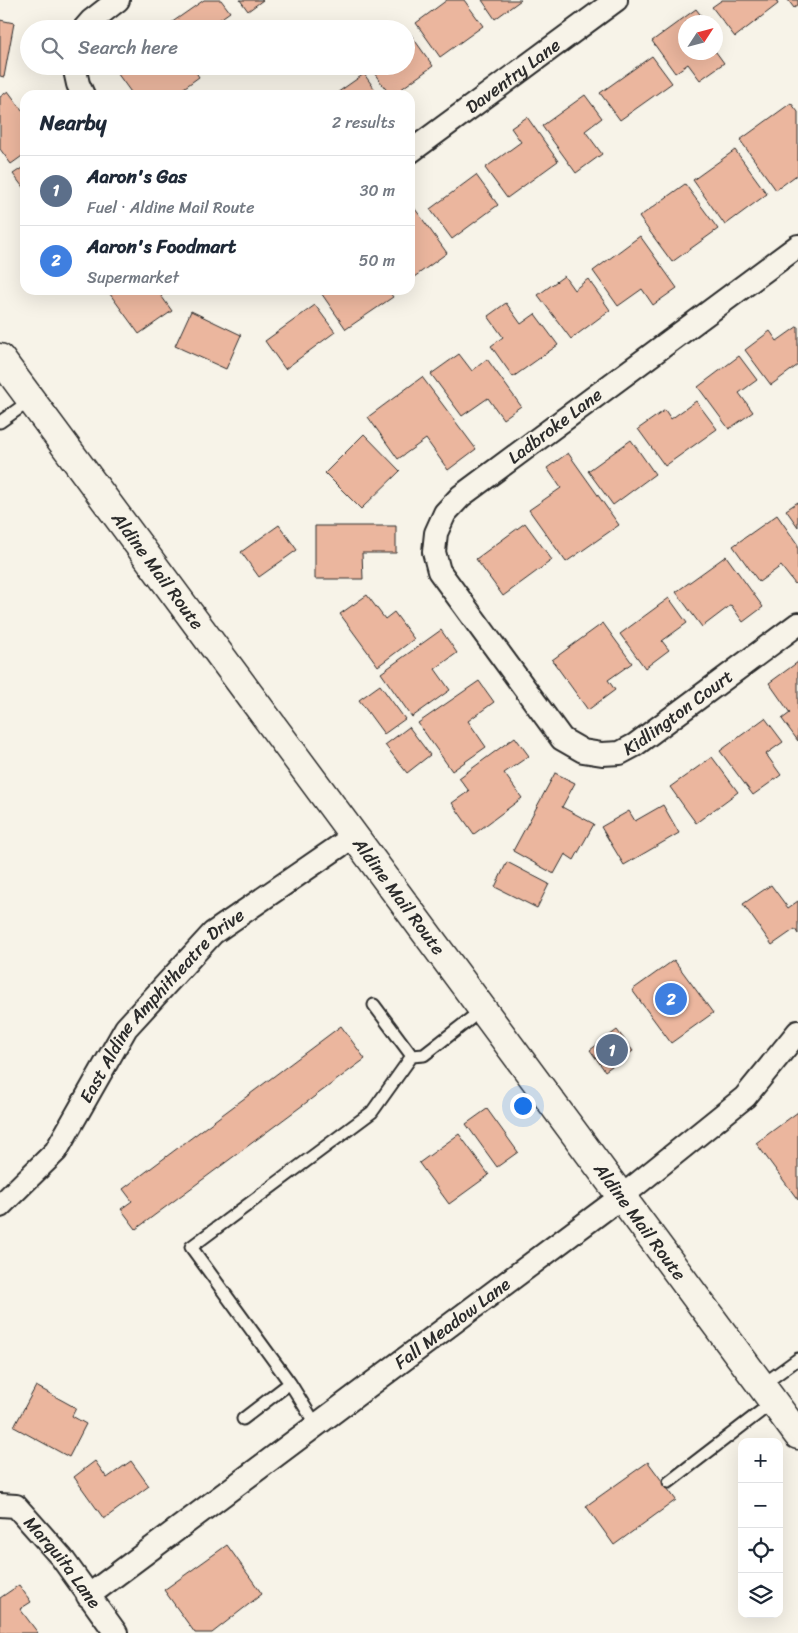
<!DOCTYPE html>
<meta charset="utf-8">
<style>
:root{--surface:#fff;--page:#f6f6f7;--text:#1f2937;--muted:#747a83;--line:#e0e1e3;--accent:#db2777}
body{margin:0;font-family:Sriracha,sans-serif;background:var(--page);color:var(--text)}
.controls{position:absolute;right:15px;bottom:15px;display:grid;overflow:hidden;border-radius:10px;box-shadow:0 5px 20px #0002}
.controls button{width:45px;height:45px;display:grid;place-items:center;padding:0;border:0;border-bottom:1px solid var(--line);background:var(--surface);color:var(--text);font:25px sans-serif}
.compass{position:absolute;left:678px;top:15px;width:45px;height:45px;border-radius:50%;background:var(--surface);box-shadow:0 5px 20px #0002;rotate:54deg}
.you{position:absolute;left:522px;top:1105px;width:18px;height:18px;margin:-12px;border:4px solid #fff;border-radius:50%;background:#1a73e8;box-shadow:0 0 0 8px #1a73e833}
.badge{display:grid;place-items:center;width:32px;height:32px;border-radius:50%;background:var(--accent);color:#fff;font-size:16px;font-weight:700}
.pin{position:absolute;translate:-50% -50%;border:2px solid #fff;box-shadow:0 1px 5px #0006}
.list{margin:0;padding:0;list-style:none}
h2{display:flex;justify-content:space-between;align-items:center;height:65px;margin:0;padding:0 20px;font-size:21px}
h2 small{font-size:16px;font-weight:400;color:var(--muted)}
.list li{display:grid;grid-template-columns:32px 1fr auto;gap:15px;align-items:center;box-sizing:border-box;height:70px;padding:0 20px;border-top:1px solid var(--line)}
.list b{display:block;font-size:19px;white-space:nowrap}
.list p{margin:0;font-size:16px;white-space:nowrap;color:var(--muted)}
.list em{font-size:16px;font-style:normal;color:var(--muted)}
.icon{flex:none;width:28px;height:28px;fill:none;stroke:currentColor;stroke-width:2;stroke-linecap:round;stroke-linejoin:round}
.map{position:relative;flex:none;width:798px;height:1633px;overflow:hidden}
.search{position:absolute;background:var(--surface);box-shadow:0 5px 20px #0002;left:20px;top:20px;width:395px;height:55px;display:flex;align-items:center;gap:12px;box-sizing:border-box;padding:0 18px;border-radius:28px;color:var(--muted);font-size:19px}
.panel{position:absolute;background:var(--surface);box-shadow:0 5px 20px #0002;left:20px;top:90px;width:395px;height:205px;border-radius:15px}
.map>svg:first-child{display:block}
.building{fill:#ebb69e;stroke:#2b2b2b}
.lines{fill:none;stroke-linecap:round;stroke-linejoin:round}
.service-casing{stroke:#2b2b2b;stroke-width:15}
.minor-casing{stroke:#2b2b2b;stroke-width:26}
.secondary-casing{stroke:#2b2b2b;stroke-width:31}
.service{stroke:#f7f3e8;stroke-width:11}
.minor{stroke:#f7f3e8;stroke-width:22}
.secondary{stroke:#f7f3e8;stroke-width:28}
.labels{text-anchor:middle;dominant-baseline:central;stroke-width:4;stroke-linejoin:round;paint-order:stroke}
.street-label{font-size:18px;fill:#2b2b2b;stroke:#f7f3e8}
</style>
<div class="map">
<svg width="798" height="1633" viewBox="0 0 798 1633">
<rect width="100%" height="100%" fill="#f7f3e8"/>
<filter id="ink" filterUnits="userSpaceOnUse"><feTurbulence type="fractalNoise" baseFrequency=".02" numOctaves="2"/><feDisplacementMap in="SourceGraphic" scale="10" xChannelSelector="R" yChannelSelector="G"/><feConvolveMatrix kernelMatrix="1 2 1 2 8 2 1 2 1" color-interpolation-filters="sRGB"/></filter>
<g filter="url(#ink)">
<path class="building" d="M204,0H221L230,12L213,24L216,29H175L171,23Z
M240,0H263L248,11Z
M447,0H464L483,26L440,57L416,23Z
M482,0H521L495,19Z
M722,0H776L778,4L735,37L712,7Z
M788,0H798V5L794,8Z
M696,9L706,22H686V52H716L724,63L700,80L688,64L675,73L652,41Z
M0,20L14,23L4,77L0,76Z
M411,35L433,66L393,95H390L369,66H406V38Z
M652,56L672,83L620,120L600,93Z
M112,66H192L199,77L174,95H149L147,92L144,95H133Z
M364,74L379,95H334Z
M8,91L25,114V154L11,164L0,149V97Z
M585,95L602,118L585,131L602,154L576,173L542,126Z
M791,103L798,112V174L776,190L740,140Z
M527,117L558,161L507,198L485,168L521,142L511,128Z
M735,150L767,194L725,225L693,180Z
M25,166V190L13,174Z
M476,175L498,205L452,239L430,209Z
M685,184L718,229L672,262L639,217Z
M410,202L447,253L410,280Z
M640,236L677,288L653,305L642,289L618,306L593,271Z
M564,276L574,290L588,279L610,310L571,339L538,295Z
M107,290H157L172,311L139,334Z
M319,290H388L393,297L346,329Z
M506,303L521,324L535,314L558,345L513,377L491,346L503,337L488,316Z
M315,305L335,332L285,369L265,341Z
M191,311L241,335L226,369L175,346Z
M798,326V365L771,385L745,350L770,331L777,341Z
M459,354L472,371L487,359L521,406L503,419L488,398L462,416L431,374Z
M739,356L757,380L739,393L753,412L729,429L698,387Z
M422,377L476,449L448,470L426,439L398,459L368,417Z
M696,401L717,429L665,466L638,429L665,410L671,419Z
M364,434L400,471L361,509L325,473Z
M631,440L655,474L613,505L588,471Z
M568,453L619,525L566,562L529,510L561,488L547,468Z
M798,502V527L786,510Z
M777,515L798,545V581L795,584L781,566L759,582L733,546Z
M525,523L552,560L503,596L476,559Z
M279,525L297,550L259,577L241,552Z
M315,526H396V553H362L363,579H315Z
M726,556L763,607L743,622L731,605L702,627L676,592Z
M367,595L385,619L394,612L414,639L378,666L340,614Z
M669,598L687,623L662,641L669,650L645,668L620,634Z
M603,623L632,663L608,680L615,690L588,710L552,660Z
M441,630L457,653L435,669L450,690L412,717L381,673Z
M798,662V741L782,719L790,713L769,683Z
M479,681L494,702L468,721L486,747L452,771L418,723Z
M380,685L405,719L384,734L359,700Z
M765,718L783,742L766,754L781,775L753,795L720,751Z
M409,727L430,755L407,773L385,745Z
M515,737L529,756L504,773L522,798L474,834L452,803L469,791L459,778Z
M712,757L738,792L696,823L670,787Z
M555,773L575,783L562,807L594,824L574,860L565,854L554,874L513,851Z
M663,805L679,833L624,865L601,827L629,811L635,821Z
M507,862L549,884L537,908L495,887Z
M771,885L788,908L798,901V934L795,929L772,945L743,904Z
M674,960L713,1013L671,1043L632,990Z
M341,1026L365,1059L136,1229L121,1209L132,1201L123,1189Z
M617,1030L633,1051L605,1071L590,1050Z
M487,1109L518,1152L497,1167L466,1124Z
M798,1112V1200L756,1143Z
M459,1134L489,1175L449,1204L419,1163Z
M36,1386L76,1408L72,1416L86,1424L69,1457L14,1427Z
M95,1461L107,1478L131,1461L149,1486L104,1519L74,1477Z
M648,1462L676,1500L614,1545L586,1506Z
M227,1545L262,1594L212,1633H195L164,1590Z
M19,1585L31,1602L20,1609L38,1633H0V1598Z"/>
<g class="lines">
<g class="service-casing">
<path id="service" d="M0,422L31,400
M374,1005L412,1056L424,1055L483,1009
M761,1386L798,1359
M243,1419L290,1383
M316,1425L290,1383L191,1247L372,1112L412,1056
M669,1482L773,1402"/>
</g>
<g class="minor-casing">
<g id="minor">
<path d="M84,29L91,21L118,0"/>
<path d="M74,66L78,84L83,95"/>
<path id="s1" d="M410,152L616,0"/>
<path id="s2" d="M798,246L461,496L445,513L436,533L434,552L439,571L562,739L583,751L602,754L620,753L635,745L798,624"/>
<path id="s3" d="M0,1206L56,1151L126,1028L213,933L354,836"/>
<path id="s4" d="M0,1505L16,1506L62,1558L116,1633"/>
<path id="s5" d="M88,1596L621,1197L745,1097L798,1032"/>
</g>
</g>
<g class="secondary-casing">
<g id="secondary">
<path id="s6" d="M0,358L798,1435"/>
</g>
</g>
<use href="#service" class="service"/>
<use href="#minor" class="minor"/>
<use href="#secondary" class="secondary"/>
</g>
</g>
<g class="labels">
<g class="street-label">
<text stroke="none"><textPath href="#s1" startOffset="128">Daventry Lane</textPath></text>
<text transform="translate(555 426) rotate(-37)">Ladbroke Lane</text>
<text stroke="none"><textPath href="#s6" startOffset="265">Aldine Mail Route</textPath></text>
<text stroke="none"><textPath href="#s2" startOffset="844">Kidlington Court</textPath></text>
<text stroke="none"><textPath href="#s6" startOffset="670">Aldine Mail Route</textPath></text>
<text stroke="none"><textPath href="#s3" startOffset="260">East Aldine Amphitheatre Drive</textPath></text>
<text stroke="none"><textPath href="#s6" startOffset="1075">Aldine Mail Route</textPath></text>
<text stroke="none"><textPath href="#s5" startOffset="455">Fall Meadow Lane</textPath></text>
<text stroke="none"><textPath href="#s4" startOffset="89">Marquita Lane</textPath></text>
</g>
</g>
</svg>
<div class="controls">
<button>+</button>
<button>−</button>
<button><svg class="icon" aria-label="locate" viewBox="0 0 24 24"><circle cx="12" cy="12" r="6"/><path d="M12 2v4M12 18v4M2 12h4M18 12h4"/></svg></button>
<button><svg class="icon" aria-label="layers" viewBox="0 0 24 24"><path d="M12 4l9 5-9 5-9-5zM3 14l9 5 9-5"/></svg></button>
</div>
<svg class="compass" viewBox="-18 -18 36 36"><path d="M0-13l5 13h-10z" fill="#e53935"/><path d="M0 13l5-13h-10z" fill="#747a83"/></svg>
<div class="you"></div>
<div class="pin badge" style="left:612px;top:1050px;background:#5c6f8a">1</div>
<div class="pin badge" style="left:671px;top:999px;background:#3f7fe0">2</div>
<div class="search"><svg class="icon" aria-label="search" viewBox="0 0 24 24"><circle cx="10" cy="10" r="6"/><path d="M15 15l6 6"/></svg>Search here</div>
<section class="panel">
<h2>Nearby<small>2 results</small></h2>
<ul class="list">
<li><span class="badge" style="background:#5c6f8a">1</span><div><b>Aaron's Gas</b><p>Fuel · Aldine Mail Route</p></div><em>30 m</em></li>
<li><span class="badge" style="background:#3f7fe0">2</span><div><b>Aaron's Foodmart</b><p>Supermarket</p></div><em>50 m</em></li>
</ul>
</section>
</div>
